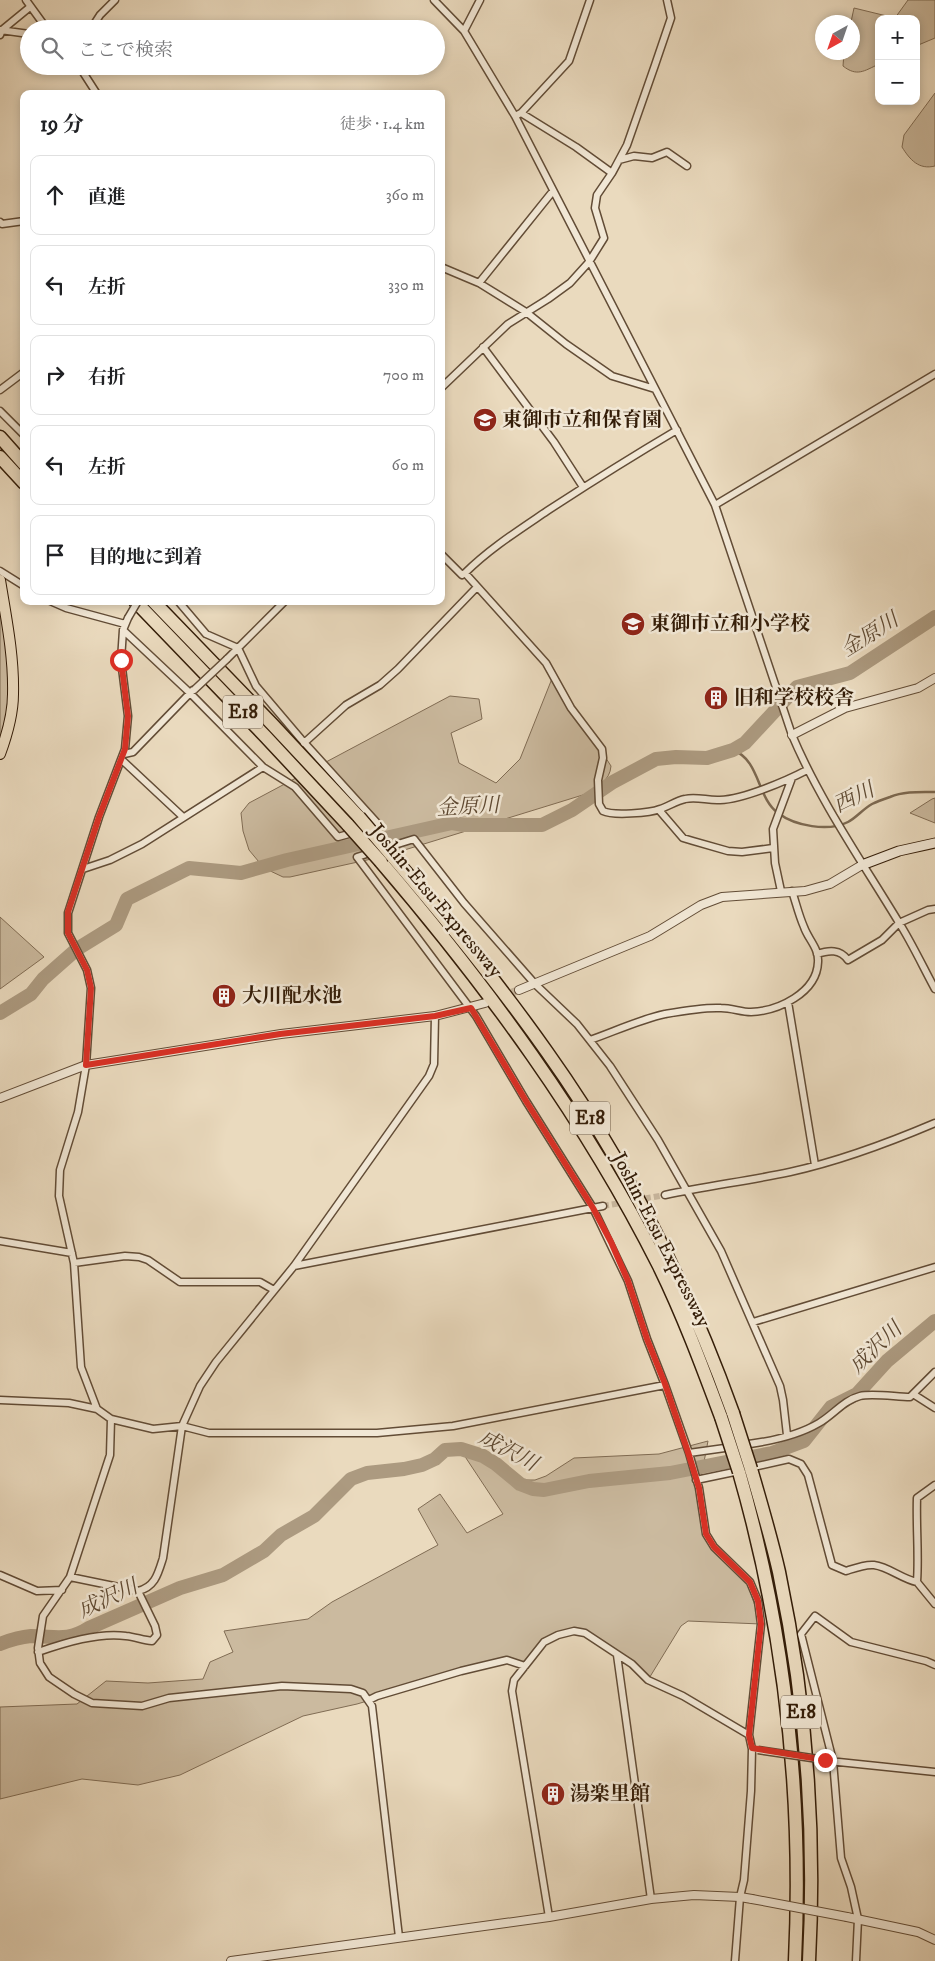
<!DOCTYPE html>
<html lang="ja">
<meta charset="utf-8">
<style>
:root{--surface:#fff;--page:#f6f6f6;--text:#202124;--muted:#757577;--line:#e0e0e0}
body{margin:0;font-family:"IM FELL DW Pica","Noto Serif JP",serif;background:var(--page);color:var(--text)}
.controls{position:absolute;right:15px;top:15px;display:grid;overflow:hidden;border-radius:10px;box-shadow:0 2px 8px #0003}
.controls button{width:45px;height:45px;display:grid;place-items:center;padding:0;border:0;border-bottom:1px solid var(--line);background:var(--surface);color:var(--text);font:25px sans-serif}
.compass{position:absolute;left:815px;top:15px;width:45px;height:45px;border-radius:50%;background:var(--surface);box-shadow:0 2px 8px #0003;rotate:220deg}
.stop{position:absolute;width:15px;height:15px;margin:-11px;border:4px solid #d93025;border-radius:50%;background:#fff}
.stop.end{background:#d93025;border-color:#fff;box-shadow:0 1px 5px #0008}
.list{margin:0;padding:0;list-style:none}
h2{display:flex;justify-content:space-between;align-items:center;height:65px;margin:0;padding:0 20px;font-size:21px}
h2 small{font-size:16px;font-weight:400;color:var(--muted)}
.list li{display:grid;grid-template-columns:32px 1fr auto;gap:15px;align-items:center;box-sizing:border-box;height:80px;margin:0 10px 10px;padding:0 10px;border:1px solid var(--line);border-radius:10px}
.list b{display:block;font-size:19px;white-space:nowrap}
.list em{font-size:16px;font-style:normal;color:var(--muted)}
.icon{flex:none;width:28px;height:28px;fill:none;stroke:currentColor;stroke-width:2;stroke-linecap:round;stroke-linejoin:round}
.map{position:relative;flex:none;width:935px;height:1961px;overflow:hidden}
.search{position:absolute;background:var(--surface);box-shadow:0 2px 8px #0003;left:20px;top:20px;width:425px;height:55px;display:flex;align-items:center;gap:12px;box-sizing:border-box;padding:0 18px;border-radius:28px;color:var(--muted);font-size:19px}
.panel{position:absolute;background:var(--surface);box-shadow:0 2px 8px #0003;left:20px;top:90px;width:425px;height:515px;border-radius:10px}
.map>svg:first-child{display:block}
.green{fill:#cbba9f;stroke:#806c54}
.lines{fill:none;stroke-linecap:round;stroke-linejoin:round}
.stream{stroke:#7c6850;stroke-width:2.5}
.river{stroke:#ac9a80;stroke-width:14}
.minor-tunnel{stroke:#c6b49a;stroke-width:6;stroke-dasharray:6 3;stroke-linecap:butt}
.tertiary-tunnel{stroke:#c6b49a;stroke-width:8;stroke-dasharray:8 4;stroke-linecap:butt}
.minor-casing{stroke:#624c36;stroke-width:9}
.tertiary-casing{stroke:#624c36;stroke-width:10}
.secondary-casing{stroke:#341d08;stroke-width:11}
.primary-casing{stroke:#341d08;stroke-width:12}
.motorway-casing{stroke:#341d08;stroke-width:15}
.minor{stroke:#f1e7d5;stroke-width:6}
.tertiary{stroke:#f1e7d5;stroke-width:8}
.secondary{stroke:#f1e7d5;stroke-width:9}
.primary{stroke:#eadabe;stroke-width:10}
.motorway{stroke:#eadabe;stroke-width:12}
.minor-bridge-casing{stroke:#624c36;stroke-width:9;stroke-linecap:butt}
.tertiary-bridge-casing{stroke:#624c36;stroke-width:10;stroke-linecap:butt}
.motorway-bridge-casing{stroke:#341d08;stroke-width:15;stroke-linecap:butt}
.minor-bridge{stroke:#f1e7d5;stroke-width:6}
.tertiary-bridge{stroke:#f1e7d5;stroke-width:8}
.motorway-bridge{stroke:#eadabe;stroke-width:12}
.route{stroke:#d93025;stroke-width:6}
.labels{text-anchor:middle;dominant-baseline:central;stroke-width:5;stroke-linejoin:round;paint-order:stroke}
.shield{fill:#f1e7d5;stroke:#6d5a46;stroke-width:1}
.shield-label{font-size:19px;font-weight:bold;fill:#341d08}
.poi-label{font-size:20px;font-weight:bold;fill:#341d08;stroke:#f1e7d5;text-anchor:start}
.street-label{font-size:20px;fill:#341d08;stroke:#f1e7d5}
.water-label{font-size:21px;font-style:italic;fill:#5e4932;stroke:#f1e7d5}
</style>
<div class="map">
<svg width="935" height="1961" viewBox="0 0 935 1961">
<rect width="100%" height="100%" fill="#eadabe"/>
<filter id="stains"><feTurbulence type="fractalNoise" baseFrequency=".004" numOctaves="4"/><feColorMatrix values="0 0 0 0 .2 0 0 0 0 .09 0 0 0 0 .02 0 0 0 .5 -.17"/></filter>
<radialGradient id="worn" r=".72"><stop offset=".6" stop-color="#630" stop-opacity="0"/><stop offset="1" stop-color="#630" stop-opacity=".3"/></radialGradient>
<path class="green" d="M908,0H935V38L916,46V19H879V64C864,71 857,77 843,66L844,53L852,52V22H851L854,8L895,18Z
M935,93V166C919,170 910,160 902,147L904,135Z
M0,580L13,694L0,754Z
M553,676L611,766C610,781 597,787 586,794L385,856L290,877H283L264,868L249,850L243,831L241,813L249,803L450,696L479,699L482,719L451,733L459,763L496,783L520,759Z
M935,798V823L910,813L932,799Z
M0,917L44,957L0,989Z
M708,1441L699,1488L706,1534L748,1585L761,1624L688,1621L681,1626L648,1680L596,1639L574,1631L544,1642L525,1666L507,1660L357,1704L303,1716L180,1775L138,1785L82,1779L0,1799V1707L77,1704L106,1681L148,1683L203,1679L210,1662L233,1652L224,1631L308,1619L332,1602L438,1545L418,1509L440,1494L467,1533L503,1514L462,1452L479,1458L519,1480H535L546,1476L574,1458L659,1454Z"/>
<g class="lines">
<path class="stream" d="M733,750C760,760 757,798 778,813C795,826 828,832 848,822C856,818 863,809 872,804C878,801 884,799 890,797C904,791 920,792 935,792"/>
<path class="river" d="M0,1013L31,994L43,979L77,949L116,925L127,899L189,868L241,873L287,860L452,823L464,825H542L572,810L613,782L656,759L676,757L707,758L733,750L745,743L797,687L850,673L935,617
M0,1644C10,1640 20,1637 31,1636C55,1636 67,1642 89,1628L180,1588L223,1575L264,1551L281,1535L314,1516L351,1479L367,1473L404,1469L422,1465L435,1459L445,1450L461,1449L483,1456L496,1464L520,1484L533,1489L544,1490L589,1481L670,1473L772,1453L804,1441L831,1407L857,1394L887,1361L935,1321"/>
<path class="minor-tunnel" d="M636,1200L665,1195
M603,1206L626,1202"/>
<path class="tertiary-tunnel" d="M489,1001L519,990"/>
<g class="minor-casing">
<path id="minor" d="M26,0L47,29
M434,0L464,31L515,116L715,505L792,735C820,801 861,860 898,921C912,943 923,967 935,989
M91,29L100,15L115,0
M0,30L29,34
M464,31L480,0
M0,35L2,30L30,7
M79,66L97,94
M521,113L576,147L612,173
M515,116L521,113L569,61L590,0
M619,160L634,156L652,158L667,152L687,166
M0,222L2,224L24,221
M441,267L479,283L526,312L566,344L612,376L655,389
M479,283L553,191
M483,347L554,442L583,487
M441,388L508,324L548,299L570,283L589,262L604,238L595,208L597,195L612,173L627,145L655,65L671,18L667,0
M0,390L24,372
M0,411L24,435
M715,505L935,374
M441,554L462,575L465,573L546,663L571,708L602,749L603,758L598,780L599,804L603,811C613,816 650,813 660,809C669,806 676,801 685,799C697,796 708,801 720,800C744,799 786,781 807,770
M0,571L24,586
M465,573C489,549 519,530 547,511C590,483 633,456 677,430
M50,601L66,608L125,624
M178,601L206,634L238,648L256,686L301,739L379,825L368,828
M123,630L190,693L263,767L295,787L338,837L356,832
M227,659L285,601
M304,743L346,705L380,685L398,669L477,587
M124,754L133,752L193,690
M122,760L183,817
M659,810L683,838L693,841L728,851L742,852L773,848
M385,848L414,839L464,903L535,984L577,1024L610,1066L658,1140L721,1251L780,1386L783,1400L787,1435
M373,852L357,857L476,1016L526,1101L593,1208L628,1281L647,1339L665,1385L689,1453L699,1488L706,1534L714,1547L750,1582L758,1601L761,1624L749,1735L752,1749L751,1791L744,1880L740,1897L735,1961
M83,869L110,860L142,844L263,767
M781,891L775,863L773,829L792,778
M817,954C829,950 840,949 848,960L882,940L899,923L928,910L935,909
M788,1002L815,1165
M590,1040C613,1032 641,1019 665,1014C682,1011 704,1007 721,1008C732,1008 741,1012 751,1012C778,1011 817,993 818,962C819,948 808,939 804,927C799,916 796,903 792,891
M665,1195C706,1186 748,1181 790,1172C840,1161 888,1143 935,1123
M0,1241L72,1253
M74,1263L125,1256L139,1257L148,1260L180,1282H260L274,1290
M294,1266L603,1206
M753,1322L935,1267
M913,1394L935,1408
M0,1400L69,1403L97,1409L111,1419L153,1429L182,1426L209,1433H377L453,1426L665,1385
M97,1409L81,1367L74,1263L59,1196L60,1170L78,1112L86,1065L91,988L87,970L68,933V913L99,817L125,749L128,716L121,660L123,630L128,618
M111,1419L110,1455L70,1577L43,1616L38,1648L40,1663L49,1677L74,1694L92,1703L142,1706L169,1698L282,1686L351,1689L363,1693L372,1706L399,1937
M742,1445C767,1442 797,1436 819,1423C833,1415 844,1400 860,1396C872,1393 897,1397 910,1397L935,1372
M689,1453L732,1447
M749,1468L789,1459L801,1464L808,1475L832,1565L846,1571C855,1568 865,1564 874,1565C889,1567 902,1579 917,1582
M696,1480L739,1471
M935,1485L917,1498C916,1526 919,1554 917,1582L935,1604
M0,1575L37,1591L62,1590
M70,1577L138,1591C155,1587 158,1574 163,1558L182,1426L200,1386L216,1362L294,1266L429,1076L434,1064L435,1016
M38,1652C64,1643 99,1632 126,1636C135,1637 143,1640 152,1641L157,1635L155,1626L138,1591
M617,1655L651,1899
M369,1700L377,1696L461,1671L507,1660L525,1666
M829,1761L935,1772
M549,1917L512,1691L514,1680L544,1642L558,1635L574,1631L585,1633L632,1664L648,1680L683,1696L749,1735
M856,1961L858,1919L851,1887L841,1858L833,1761L801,1634L815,1616L851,1642L926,1661L935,1665"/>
</g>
<g class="tertiary-casing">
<path id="tertiary" d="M792,735L845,708L918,688L935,678
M519,990L650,936L701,905L722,897L805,891L830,884L862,865
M0,1098L86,1065L281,1034L435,1016L485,1003
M847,1917L918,1932L935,1940
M231,1961L549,1917L651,1899L694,1895L740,1897L752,1899"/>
</g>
<g class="secondary-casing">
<path id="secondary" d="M862,865L899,851L935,843"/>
</g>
<g class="primary-casing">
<path id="primary" d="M0,580C6,617 14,656 13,694C13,715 7,735 0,754"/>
</g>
<g class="motorway-casing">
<path id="motorway" d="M0,437L24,464
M0,457L24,483
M135,601L265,736L348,825
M153,601L272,724L359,817
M393,857C447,920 499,984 547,1052C626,1163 687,1285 733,1413
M381,862C488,987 585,1119 659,1266C683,1315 702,1366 721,1417
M751,1469C761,1503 771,1537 779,1572C806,1700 816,1830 809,1961
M739,1472C785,1632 803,1795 795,1961"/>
</g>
<use href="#minor" class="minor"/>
<use href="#tertiary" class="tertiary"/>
<use href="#secondary" class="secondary"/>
<use href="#primary" class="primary"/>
<use href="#motorway" class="motorway"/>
<g class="minor-bridge-casing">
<path id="minor-bridge" d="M128,618L138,601
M194,690L227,659
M758,1750L825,1760"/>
</g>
<g class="tertiary-bridge-casing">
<path id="tertiary-bridge" d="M752,1899L847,1917"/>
</g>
<g class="motorway-bridge-casing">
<path id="motorway-bridge" d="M359,817L393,857
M348,825L381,862
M733,1413L751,1469
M721,1417L739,1472"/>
</g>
<use href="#minor-bridge" class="minor-bridge"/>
<use href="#tertiary-bridge" class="tertiary-bridge"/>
<use href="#motorway-bridge" class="motorway-bridge"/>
</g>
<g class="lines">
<path class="route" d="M121,660L128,716L125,749L99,817L68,912V933L87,970L91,988L86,1065L280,1034L435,1016L471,1008L526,1101L593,1208L611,1242L628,1281L647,1339L665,1384L688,1452L699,1488L706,1534L714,1547L750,1582L758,1601L761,1624L749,1735L752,1748L825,1760"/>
</g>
<defs>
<g id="school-disc" transform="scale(1.25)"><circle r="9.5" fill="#8f2418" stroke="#f1e7d5"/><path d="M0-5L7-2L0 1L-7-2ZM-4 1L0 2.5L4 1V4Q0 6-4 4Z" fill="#fff"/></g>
<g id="building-disc" transform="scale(1.25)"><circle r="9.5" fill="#8f2418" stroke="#f1e7d5"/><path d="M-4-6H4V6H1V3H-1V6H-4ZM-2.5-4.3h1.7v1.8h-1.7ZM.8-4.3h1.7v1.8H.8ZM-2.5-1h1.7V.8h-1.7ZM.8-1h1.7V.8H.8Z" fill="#fff"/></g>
</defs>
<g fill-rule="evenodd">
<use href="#school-disc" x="485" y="420"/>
<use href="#school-disc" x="633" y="624"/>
<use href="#building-disc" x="716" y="698"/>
<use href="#building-disc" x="224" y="996"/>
<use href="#building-disc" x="553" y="1794"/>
</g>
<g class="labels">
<g class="shield">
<rect x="223" y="695.5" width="40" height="33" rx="4"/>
<rect x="570" y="1101.5" width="40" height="33" rx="4"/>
<rect x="781" y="1695.5" width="40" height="33" rx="4"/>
</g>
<g class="shield-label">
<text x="243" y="712">E18</text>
<text x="590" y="1118">E18</text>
<text x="801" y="1712">E18</text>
</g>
<g class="poi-label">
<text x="502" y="420">東御市立和保育園</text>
<text x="650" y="624">東御市立和小学校</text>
<text x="734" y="698">旧和学校校舎</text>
<text x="242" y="996">大川配水池</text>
<text x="570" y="1794">湯楽里館</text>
</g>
<g class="street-label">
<text transform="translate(436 901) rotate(50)">Joshin-Etsu Expressway</text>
<text transform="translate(661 1240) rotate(63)">Joshin-Etsu Expressway</text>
</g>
<g class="water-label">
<text transform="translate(870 635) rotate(-32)">金原川</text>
<text transform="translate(854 798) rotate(-26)">西川</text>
<text transform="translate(468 807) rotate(-3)">金原川</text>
<text transform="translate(876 1348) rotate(-44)">成沢川</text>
<text transform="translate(508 1451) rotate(28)">成沢川</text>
<text transform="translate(108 1599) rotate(-25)">成沢川</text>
</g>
</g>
<rect width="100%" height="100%" filter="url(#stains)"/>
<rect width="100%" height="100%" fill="url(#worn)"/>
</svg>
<div class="controls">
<button>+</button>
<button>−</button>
</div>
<svg class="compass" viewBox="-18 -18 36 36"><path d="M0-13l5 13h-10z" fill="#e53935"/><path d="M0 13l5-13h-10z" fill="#757577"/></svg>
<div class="stop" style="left:121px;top:660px"></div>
<div class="stop end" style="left:825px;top:1760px"></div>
<div class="search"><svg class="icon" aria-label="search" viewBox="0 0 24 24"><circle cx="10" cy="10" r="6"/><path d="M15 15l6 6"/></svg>ここで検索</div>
<section class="panel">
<h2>19 分<small>徒歩 · 1.4 km</small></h2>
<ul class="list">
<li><svg class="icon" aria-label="ahead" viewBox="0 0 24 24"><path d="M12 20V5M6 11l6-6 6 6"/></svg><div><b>直進</b></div><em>360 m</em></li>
<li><svg class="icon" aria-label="left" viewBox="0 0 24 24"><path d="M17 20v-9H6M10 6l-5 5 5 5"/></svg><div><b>左折</b></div><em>330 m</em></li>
<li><svg class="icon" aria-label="right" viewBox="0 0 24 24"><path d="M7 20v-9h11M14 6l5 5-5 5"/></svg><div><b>右折</b></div><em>700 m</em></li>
<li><svg class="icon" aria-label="left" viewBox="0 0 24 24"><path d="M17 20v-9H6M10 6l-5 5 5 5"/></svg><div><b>左折</b></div><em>60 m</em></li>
<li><svg class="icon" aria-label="arrive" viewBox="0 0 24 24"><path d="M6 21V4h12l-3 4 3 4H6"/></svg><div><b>目的地に到着</b></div></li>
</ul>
</section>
</div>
